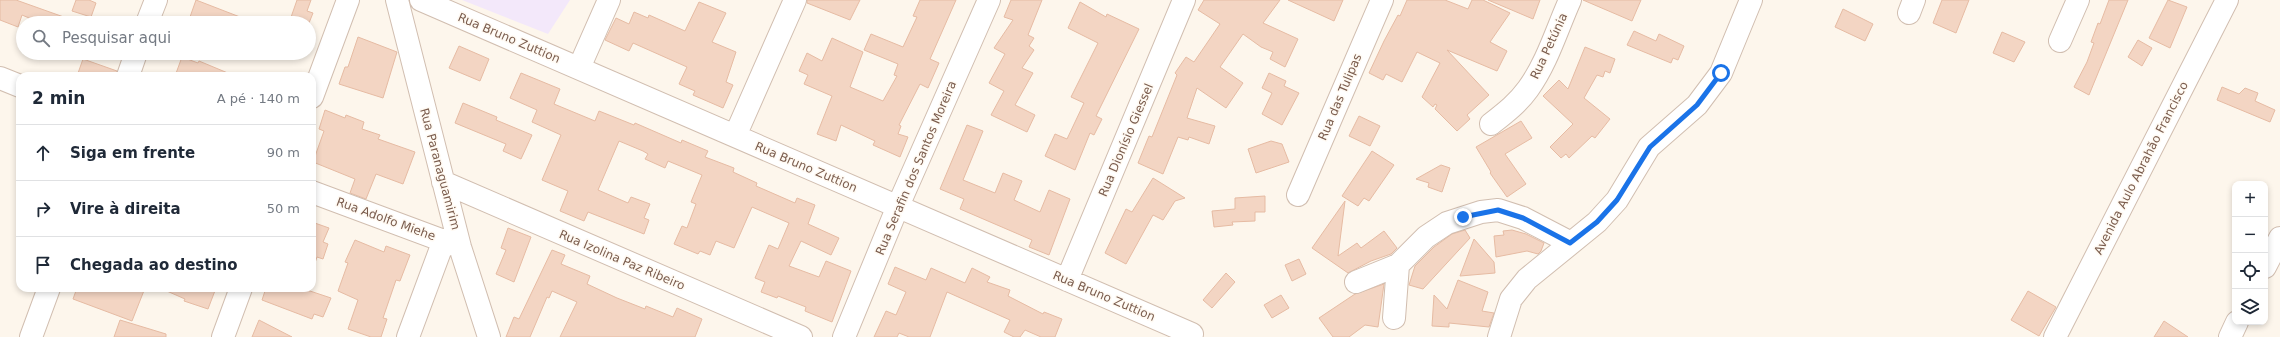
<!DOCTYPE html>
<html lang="pt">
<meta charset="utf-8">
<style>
:root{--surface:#fff;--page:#f6f6f7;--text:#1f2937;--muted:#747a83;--line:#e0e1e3}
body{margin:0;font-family:"DejaVu Sans",sans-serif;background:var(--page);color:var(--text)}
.controls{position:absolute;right:12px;bottom:12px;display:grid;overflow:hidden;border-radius:8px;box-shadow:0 2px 6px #0003}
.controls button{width:36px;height:36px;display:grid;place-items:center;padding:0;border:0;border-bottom:1px solid var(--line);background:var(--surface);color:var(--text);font:20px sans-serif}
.stop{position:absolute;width:12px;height:12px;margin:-9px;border:3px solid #1a73e8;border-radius:50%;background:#fff}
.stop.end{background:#1a73e8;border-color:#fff;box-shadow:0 1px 4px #0008}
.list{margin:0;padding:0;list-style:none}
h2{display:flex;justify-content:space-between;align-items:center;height:52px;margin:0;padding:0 16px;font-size:17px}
h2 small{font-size:13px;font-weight:400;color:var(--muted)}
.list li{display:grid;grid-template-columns:26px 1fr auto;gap:12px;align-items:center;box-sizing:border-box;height:56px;padding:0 16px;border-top:1px solid var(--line)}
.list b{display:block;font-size:15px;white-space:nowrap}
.list em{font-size:13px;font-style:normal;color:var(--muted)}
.icon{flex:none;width:22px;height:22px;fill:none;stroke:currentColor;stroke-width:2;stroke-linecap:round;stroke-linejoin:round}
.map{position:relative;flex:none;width:2280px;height:337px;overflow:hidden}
.search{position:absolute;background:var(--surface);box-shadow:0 2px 6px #0003;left:16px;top:16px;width:300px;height:44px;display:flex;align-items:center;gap:10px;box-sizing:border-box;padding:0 14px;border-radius:22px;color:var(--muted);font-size:15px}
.panel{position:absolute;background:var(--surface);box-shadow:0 2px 6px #0003;left:16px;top:72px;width:300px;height:220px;border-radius:12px}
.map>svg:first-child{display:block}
.education{fill:#f3e8fa}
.building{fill:#f3d5c3;stroke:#e6bba3}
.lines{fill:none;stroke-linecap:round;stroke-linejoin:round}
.minor-casing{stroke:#d1beb0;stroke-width:24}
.minor{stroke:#fff;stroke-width:22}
.route{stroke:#1a73e8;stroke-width:5}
.labels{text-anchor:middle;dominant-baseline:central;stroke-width:3;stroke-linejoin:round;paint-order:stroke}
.street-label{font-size:12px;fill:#7a5c4d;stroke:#fffaf3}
</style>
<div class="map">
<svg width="2280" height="337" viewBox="0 0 2280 337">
<rect width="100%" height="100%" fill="#fdf6ec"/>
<path class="education" d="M462,0H570L548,34Z"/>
<path class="building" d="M0,0H16L75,21V23H41L22,15L18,27L0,20Z
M76,0H89L96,3L91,17L72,11Z
M196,0L253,22V23H204L190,17Z
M297,0H311L307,11L313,13L309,23H289Z
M807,0H860L850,20L807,3Z
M920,0H956L930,59L939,63L928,88L920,84L899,125L901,126L898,134L908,137L900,157L873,145L875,141L841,125L836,141L817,134L832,96L804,84L808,75L799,71L807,53L822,61L832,38L863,52L850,87L883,101L897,76L894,75L898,64L864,50L871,34L903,47L917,17L913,16Z
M1011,0H1042L1028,35L1034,38L1029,46L1034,50L1022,68L1033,73L1015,105L1035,115L1027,132L991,115L1004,91L989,83L1005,54L994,48L1013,20L1004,17Z
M1204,0H1280L1263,23L1298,39L1285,67L1270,59L1273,52L1261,47L1243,34L1220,67L1243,83L1226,108L1197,88L1187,118L1215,126L1209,144L1189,137L1188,140L1178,137L1163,174L1138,163L1149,136L1152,137L1177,75L1175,73L1186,57L1194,62L1220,24L1198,10Z
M1288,0H1343L1334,21Z
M1407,0H1445L1468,9L1472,0H1483L1510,13L1490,42L1507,51L1497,71L1447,50L1489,95L1467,115L1470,119L1457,131L1435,109L1437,105L1435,104L1433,107L1422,97L1440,63L1417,52L1402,82L1386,74L1383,80L1369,73L1384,41L1398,15L1400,16Z
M1488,0H1540L1533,19Z
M1583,0H1641L1632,21Z
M1942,0H1969L1956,33L1933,23Z
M2109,0H2128L2089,95L2074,87L2087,62L2094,43L2091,42L2098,23L2100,24Z
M2168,0L2187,7L2170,48L2149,38Z
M699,2L726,13L712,42L736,52L726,82L733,85L723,108L693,95L695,91L679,84L687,67L633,43L629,51L605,40L616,18L629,24L634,12L648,18L649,15L685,31Z
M1080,2L1106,17L1107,14L1139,29L1096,116L1102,119L1094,135L1090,133L1075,170L1045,156L1055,134L1067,139L1084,103L1071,97L1098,43L1068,28Z
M1843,9L1873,24L1865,41L1835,27Z
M1634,31L1656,41L1659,34L1684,46L1678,60L1673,58L1671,63L1627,45Z
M2002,32L2025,42L2014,62L1993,53Z
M358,37L397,52L383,98L339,84L345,67H348Z
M2138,40L2152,48L2142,66L2128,57Z
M459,46L489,59L480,81L449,68Z
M1585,47L1615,59L1610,73L1605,71L1603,77L1597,75L1584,98L1610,119L1595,138L1592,136L1569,158L1566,154L1561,158L1550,147L1573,124L1543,96L1559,80L1568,89Z
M182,57L198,63L199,61L235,76H175Z
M83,59L117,71L116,76H77Z
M521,73L560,89L554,104L595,121L599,111L634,125L635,123L681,143L682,140L708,151L705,157L734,168L733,172L757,183L756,186L795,203L797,198L815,205L808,224L839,238L831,255L801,241L789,266L819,277L826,261L851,271L832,322L805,311L806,307L778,296L777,298L761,292L765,282L755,278L769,245L778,249L789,223L752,207L734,248L716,241L710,255L700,251L698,254L674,244L682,226L687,228L696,204L691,202L702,175L668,161L665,168L645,159L648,154L643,151L619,141L598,190L628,203L631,197L650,204L644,218L649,220L644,234L588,212L584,221L560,211L568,191L542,180L561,135L532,122L537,110L510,98Z
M1269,73L1286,81L1284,86L1299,93L1282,125L1262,114L1272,93L1262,88Z
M2222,87L2239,94L2245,88L2258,93L2255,101L2275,110L2270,122L2217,100Z
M463,103L497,117L496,120L532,135L521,159L503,151L506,144L455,123Z
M325,110L345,118L346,115L364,122L362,129L380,135L378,139L415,152L403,184L376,174L366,199L350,193L355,179L313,162L324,131L319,129Z
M1359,116L1380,126L1370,146L1349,136Z
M1521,121L1532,138L1505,154L1526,184L1507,197L1490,173L1491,172L1476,147Z
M967,125L983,131L963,180L995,193L1003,173L1022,181L1014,200L1040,212L1049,190L1070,199L1049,255L1029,247L1032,240L960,209L964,199L940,189Z
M1271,141L1282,144L1289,162L1256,173L1248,149Z
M1372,151L1394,165L1369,201L1364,198L1358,206L1342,196Z
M1441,165L1450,168L1442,192L1428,187L1429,183L1416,179Z
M1153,178L1185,198L1175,201L1163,220L1153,215L1126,264L1105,253L1126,209L1132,212Z
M1265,196V212H1255V221L1232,222L1233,225L1214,227L1212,211L1235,209V198Z
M1345,201L1338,256L1357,243L1361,248L1384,231L1397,248L1391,254L1371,261L1348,273L1312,248Z
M312,222L329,228L323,242L328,244L323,259L317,257L313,269Z
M508,228L531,237L514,282L496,274L506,250L501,248Z
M1465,230L1470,238L1423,289L1409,285L1415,266L1434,247L1452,234Z
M1512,230L1526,234L1544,243L1541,251L1538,254L1527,251L1496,257L1494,236L1504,235L1503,231Z
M1474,239L1494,262L1495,273L1460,276Z
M355,240L384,252L386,246L410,255L400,281L396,280L383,318L387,319L381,337H371L348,329L358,300L338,291L348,263L345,262Z
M552,250L565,255L561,264L590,276L587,284L617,298L645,309L646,306L673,317L677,308L702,319L695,337H560L577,302L552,291L549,298L547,297L530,337H506L514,317L519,319Z
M1299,259L1306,274L1292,281L1285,265Z
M895,267L926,280L931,268L965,283L972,268L990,277L987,282L1010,290L1008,296L1043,314L1044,312L1062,319L1055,337H1041L1025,330L1020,337H1014L1004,332L1010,320L947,292L930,337H909L899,333L897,337H874L886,311L896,315L906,292L888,284Z
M1226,273L1235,282L1212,308L1203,300Z
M1458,280L1488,292L1482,311L1494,313L1489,327L1449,323V327L1432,326L1434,295L1447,309Z
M1384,284L1378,327L1365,325L1349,337H1333L1319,318L1355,294Z
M77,288H145L132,321L73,299Z
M160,288H216L208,309L184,301L185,299Z
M266,288H301L331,298L323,317L314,314L312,319L262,300Z
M2028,291L2056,307L2039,336L2011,320Z
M1281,295L1289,308L1272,318L1264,305Z
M120,320L166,334V337H114Z
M259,320L292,337H252Z
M2164,321L2188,337H2154Z"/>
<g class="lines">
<g class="minor-casing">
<path id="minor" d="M397,0L460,247L489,337
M421,0L1192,334
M1909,13L1914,0
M147,23L156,0
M2060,41L2078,0
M579,68L609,0
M128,76L136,53
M0,78L20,86
M312,97L348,0
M1491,124C1505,113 1518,103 1528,89C1547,63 1557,29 1570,0
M735,136L795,0
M443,182L801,337
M312,192L460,247
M1298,195L1382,0
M2265,267L2280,238
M1067,280L1184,0
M1356,282L1398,265L1426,237L1447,223L1481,212L1498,210L1523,218L1571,243
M1394,318L1398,265
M31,337L49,288
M223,337L241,288
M408,337L444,240
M844,337L898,206L989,0
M1499,337L1511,299L1527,279L1597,222L1617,200L1649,147L1697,105L1721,73L1751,0
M2055,337L2227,0
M2230,337L2237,322"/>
</g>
<use href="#minor" class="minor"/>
</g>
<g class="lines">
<path class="route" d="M1463,217L1498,210L1523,218L1570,243L1597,222L1617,200L1650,147L1697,105L1721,73"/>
</g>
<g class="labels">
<g class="street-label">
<text transform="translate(509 38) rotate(23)">Rua Bruno Zuttion</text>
<text transform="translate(1549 46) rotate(-65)">Rua Petúnia</text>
<text transform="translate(1340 97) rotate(-67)">Rua das Tulipas</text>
<text transform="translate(1126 140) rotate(-67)">Rua Dionísio Giessel</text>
<text transform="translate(806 167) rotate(23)">Rua Bruno Zuttion</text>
<text transform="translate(916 168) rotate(-67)">Rua Serafin dos Santos Moreira</text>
<text transform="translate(2141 168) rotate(-63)">Avenida Aulo Abrahão Francisco</text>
<text transform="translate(440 169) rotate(75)">Rua Paranaguamirim</text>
<text transform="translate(386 219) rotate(20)">Rua Adolfo Miehe</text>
<text transform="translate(622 260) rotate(23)">Rua Izolina Paz Ribeiro</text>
<text transform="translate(1104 296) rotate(23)">Rua Bruno Zuttion</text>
</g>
</g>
</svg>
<div class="controls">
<button>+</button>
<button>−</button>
<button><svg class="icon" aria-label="locate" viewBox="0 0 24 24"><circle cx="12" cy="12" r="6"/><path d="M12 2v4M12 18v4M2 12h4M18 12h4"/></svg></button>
<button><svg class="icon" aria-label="layers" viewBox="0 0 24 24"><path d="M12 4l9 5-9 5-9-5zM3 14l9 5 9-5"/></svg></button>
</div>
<div class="stop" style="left:1721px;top:73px"></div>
<div class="stop end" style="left:1463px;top:217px"></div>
<div class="search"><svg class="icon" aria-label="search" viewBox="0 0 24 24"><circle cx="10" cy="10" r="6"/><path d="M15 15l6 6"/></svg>Pesquisar aqui</div>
<section class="panel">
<h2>2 min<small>A pé · 140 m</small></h2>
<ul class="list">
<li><svg class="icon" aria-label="ahead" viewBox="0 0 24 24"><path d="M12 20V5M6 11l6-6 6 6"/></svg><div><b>Siga em frente</b></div><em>90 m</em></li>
<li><svg class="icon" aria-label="right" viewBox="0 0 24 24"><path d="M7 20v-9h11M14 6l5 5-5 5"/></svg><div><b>Vire à direita</b></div><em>50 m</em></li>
<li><svg class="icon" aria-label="arrive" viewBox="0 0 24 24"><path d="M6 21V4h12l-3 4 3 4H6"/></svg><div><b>Chegada ao destino</b></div></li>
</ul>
</section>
</div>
